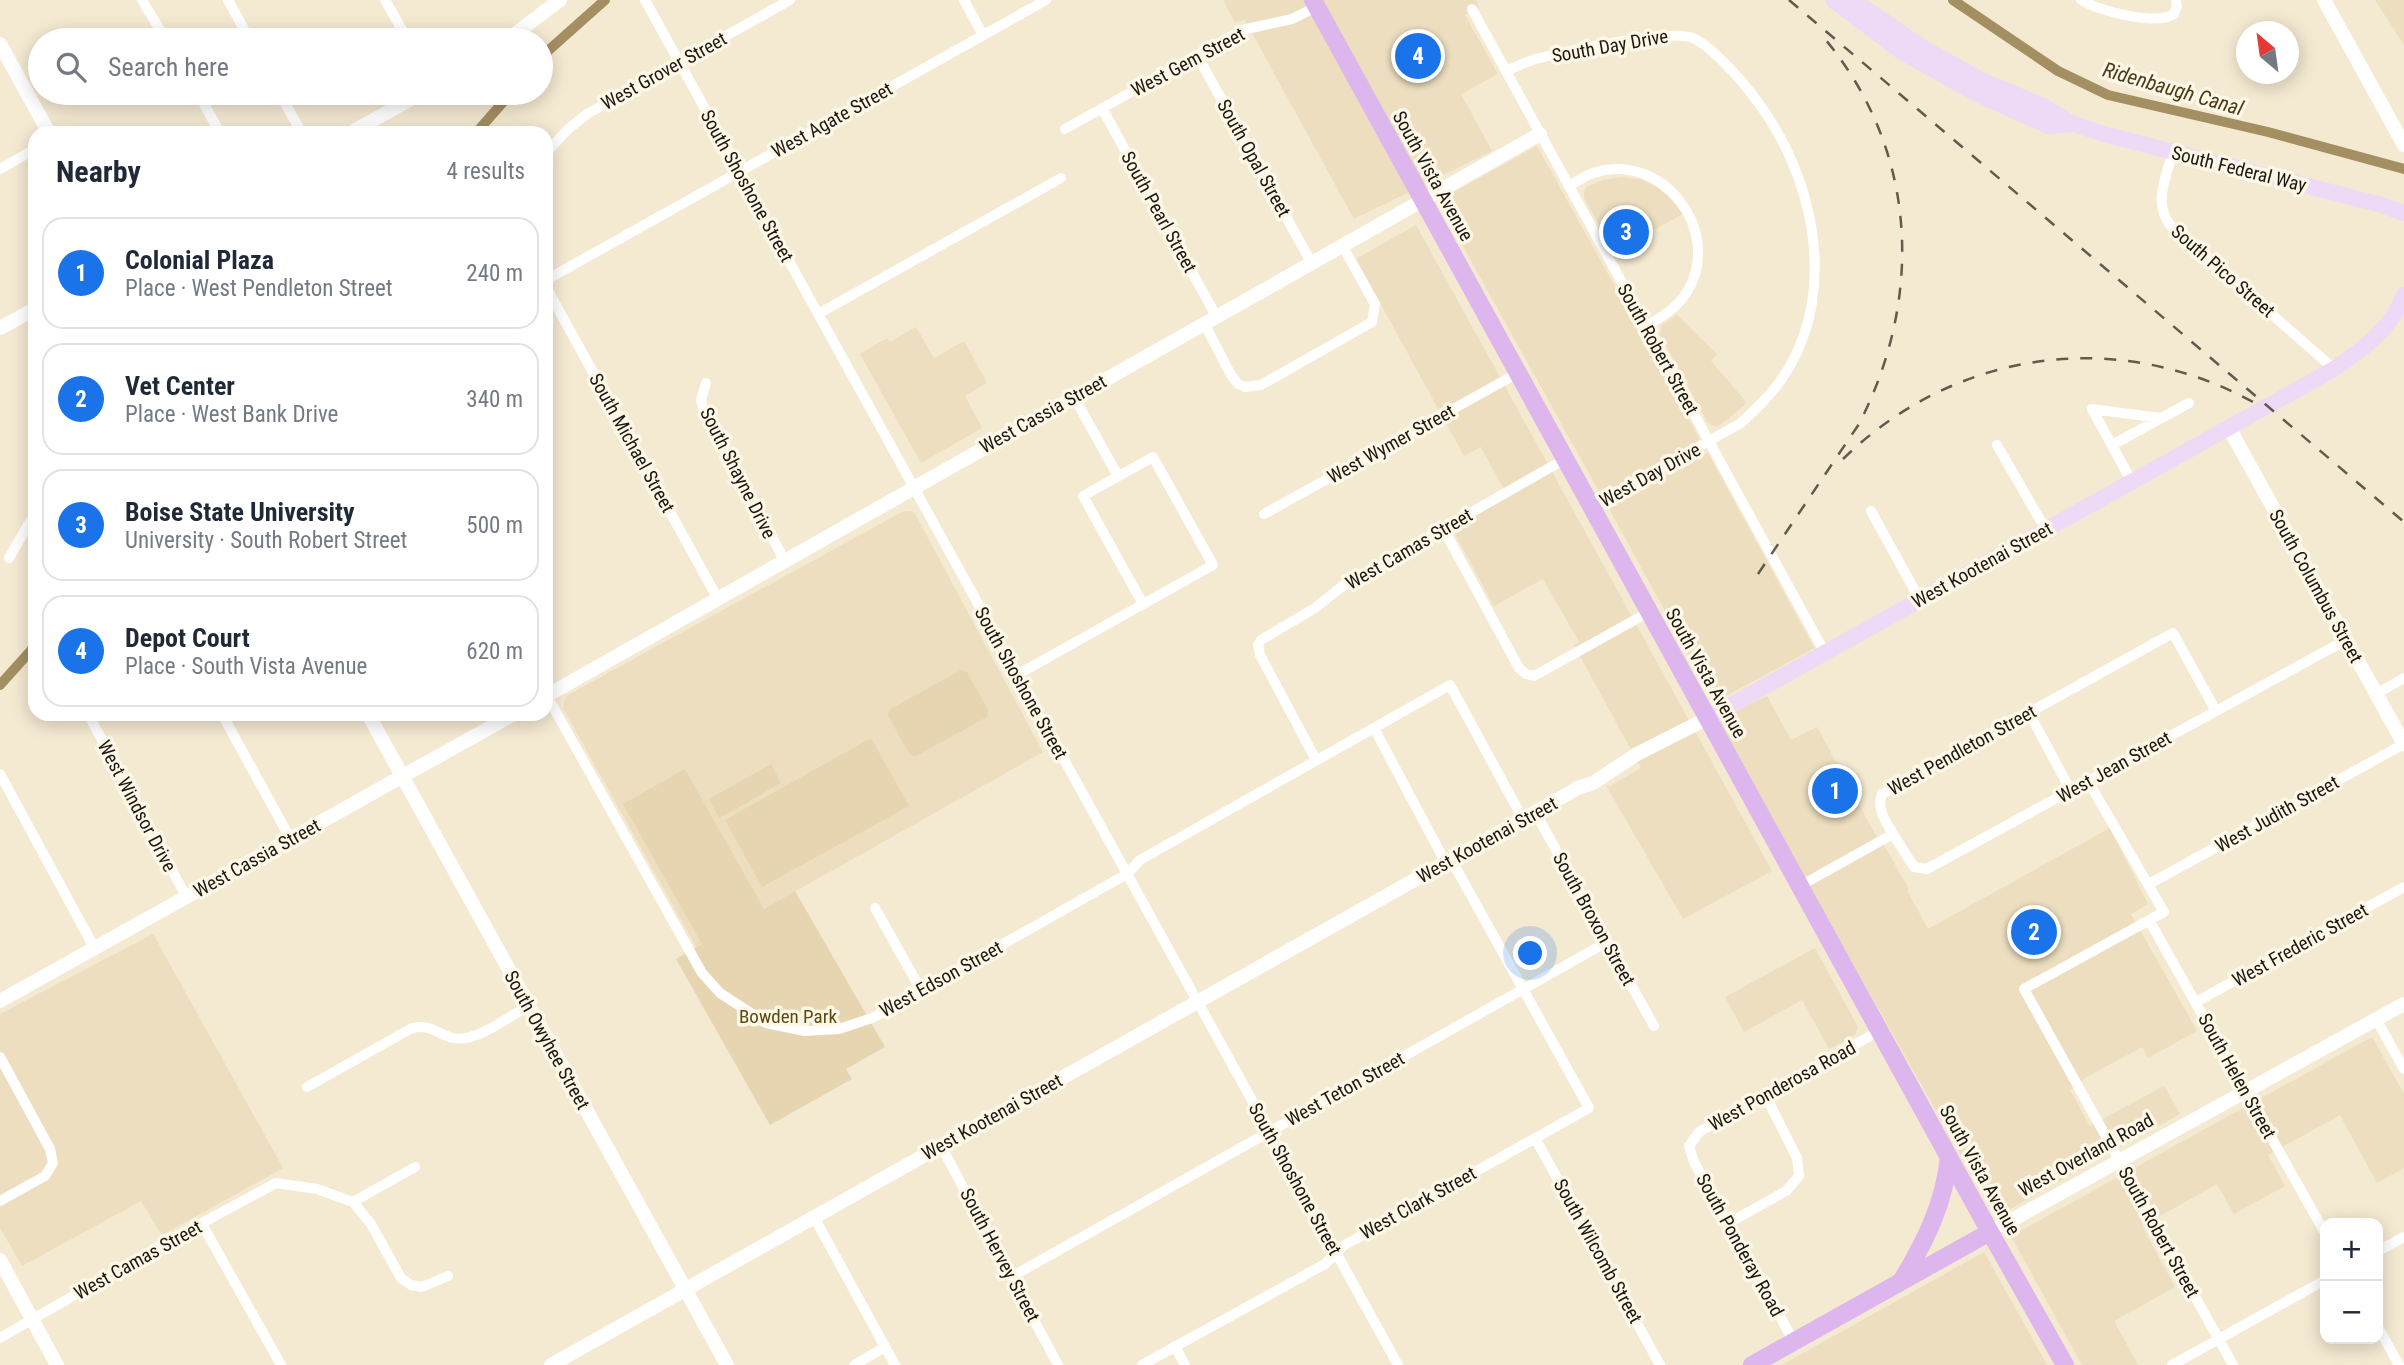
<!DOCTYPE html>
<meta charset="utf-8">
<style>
:root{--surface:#fff;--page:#f2f2f3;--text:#1f2937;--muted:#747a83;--line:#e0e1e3;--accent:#1a73e8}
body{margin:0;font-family:"Roboto Condensed",sans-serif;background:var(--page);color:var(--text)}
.controls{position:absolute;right:21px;bottom:21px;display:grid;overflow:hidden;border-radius:14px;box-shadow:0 4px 18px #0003}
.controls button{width:63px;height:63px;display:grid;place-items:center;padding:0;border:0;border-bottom:2px solid var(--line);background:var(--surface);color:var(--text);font:35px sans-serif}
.compass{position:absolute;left:2236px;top:21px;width:63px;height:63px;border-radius:50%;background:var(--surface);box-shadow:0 4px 18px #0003;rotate:331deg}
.you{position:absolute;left:1531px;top:954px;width:24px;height:24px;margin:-18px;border:5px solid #fff;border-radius:50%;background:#1a73e8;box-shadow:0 0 0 10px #1a73e833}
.badge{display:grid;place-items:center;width:46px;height:46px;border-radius:50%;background:var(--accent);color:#fff;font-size:23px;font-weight:700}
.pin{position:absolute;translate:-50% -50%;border:4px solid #fff;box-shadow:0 2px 7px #0006}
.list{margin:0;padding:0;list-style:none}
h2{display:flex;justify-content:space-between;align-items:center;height:91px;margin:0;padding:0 28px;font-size:30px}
h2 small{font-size:23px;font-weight:400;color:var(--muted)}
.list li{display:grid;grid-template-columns:46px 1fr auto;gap:21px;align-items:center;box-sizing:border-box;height:112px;margin:0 14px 14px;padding:0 14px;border:2px solid var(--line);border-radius:21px}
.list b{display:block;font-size:26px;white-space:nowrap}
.list p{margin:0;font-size:23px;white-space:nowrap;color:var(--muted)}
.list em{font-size:23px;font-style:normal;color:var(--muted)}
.icon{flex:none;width:38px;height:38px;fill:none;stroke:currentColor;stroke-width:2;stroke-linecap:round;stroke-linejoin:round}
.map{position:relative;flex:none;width:2404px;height:1365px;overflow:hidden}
.search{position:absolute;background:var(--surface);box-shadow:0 4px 18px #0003;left:28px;top:28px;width:525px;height:77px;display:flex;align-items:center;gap:18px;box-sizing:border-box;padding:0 24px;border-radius:38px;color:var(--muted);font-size:26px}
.panel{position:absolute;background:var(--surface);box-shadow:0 4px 18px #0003;left:28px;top:126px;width:525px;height:595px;border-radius:21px}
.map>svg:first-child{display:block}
.built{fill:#ecdebf}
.green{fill:#e6d5b0}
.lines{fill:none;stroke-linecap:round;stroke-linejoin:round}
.canal{stroke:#a38f61;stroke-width:10}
.minor{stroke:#fff;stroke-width:10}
.tertiary{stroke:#fff;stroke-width:14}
.secondary{stroke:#eedaf7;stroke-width:16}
.primary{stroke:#ddb6ee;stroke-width:18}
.rail{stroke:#615a4d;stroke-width:2.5;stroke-dasharray:12 12;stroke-linecap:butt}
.labels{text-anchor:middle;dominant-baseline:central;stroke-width:7;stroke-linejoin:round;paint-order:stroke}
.street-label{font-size:19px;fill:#1c180f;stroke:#fdf7e8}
.park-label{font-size:19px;fill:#5e480d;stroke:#fdf7e8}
.water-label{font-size:21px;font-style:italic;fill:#4c3c16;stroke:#fdf7e8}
</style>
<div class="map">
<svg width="2404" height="1365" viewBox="0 0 2404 1365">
<rect width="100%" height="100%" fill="#f4e9d1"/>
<path class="built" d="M1223,0H1476L1479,7L1465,15L1498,74L1461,94L1492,151L1354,219L1245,20L1235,22Z
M2375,0H2404V45Z
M1537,146L1700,440L1601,495L1438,201Z
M1621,177L1640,179L1656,187L1669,197L1683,214L1614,251L1584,198V192L1586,187L1603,180Z
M1416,225L1772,871L1683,919L1606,785L1610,786L1641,768L1574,645L1579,642L1543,579L1494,606L1452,528L1508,497L1481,447L1464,456L1356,259Z
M1677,315L1717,354L1711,361L1747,403L1719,426H1713L1708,423L1660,335L1662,325Z
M916,327L934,358L964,341L987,383L965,396L982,428L921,463L860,354L887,338L890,342Z
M1708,453L1814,648L1715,702L1608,507Z
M909,511L914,512L1043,752L696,947L563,708L566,696L902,512Z
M1767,696L1791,740L1817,727L1875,834L1885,847L1909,889L1907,890L1928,929L2110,828L2148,904L2131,914L2197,1031L2148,1058L2142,1047L2085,1078L2070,1090L2090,1126L2164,1086L2180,1114L1996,1217L1716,720Z
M153,934L283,1168L162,1235L141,1201L22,1266L0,1228V1014Z
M1815,948L1858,1027L1855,1035L1829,1049L1802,1000L1744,1032L1725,997Z
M2372,1037L2404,1094V1168L2377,1183L2340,1115L2268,1155L2285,1186L2234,1214L2217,1184L2142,1226L2175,1287L2114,1321L2138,1365H2082L2011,1236Z
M1984,1252L2047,1365H1782Z"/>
<path class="green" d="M961,670L967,672L988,710L987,717L916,756L910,755L888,716L889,710Z
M871,738L909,806L762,887L725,820Z
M771,764L781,783L751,800L749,799L750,801L719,818L709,799Z
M685,769L764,909L795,891L885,1047L846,1069L852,1079L770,1125L676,959L702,944L623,804Z"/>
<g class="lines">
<path class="canal" d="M1953,0L2058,71L2108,95L2268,132L2404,169
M541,57L605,0
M476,133L511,93
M0,685L35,646"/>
<path class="minor" d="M142,0L166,40
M228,0L250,40
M385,0L408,40
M645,0L1398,1365
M964,0L983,35
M2081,0C2100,11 2156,26 2174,14L2177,6L2176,0
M1472,9L1825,653
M1197,55L1311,262
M1506,71C1516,67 1525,62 1536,59C1563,52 1670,28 1693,38C1713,47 1744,83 1757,101C1813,175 1838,287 1787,371C1775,391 1758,407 1741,423L1591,507
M198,93L220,133
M279,93L302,133
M1102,108L1216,316
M1065,129L1242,30L1292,19L1316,7
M2173,152C2166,177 2153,202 2170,225L2334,369
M546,153L567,130L587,114L790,0
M0,169L35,149
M1569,186C1576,182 1585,176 1593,173C1662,150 1724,231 1687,292C1677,308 1662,317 1646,326
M546,280L1046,0
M546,287L718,599
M818,314L1061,178
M1204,323L1231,375L1238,384L1245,387L1261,385L1372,322L1375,304L1343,247
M706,383L701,400L705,415L785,561
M1074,397L1118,476
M2092,409L2132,482
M2092,409L2160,418
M1997,445L2046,530
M2112,445L2189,403
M1871,511L1920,600
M1264,514L1518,373
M1443,528L1519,668L1526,674L1534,676L1649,612
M9,558L35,513
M1017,675L1024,671L1213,565L1153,457L1083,496L1143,604
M2376,694L2404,678
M547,696L702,973L720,993L766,1023L805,1031L839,1029L872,1018L1127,874L1140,860L1450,685L1523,819
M2029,713L2071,791
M88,714L187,898
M222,714L291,840
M1316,760L1260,655L1258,645L1261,640L1315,608L1344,585L1565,459
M0,774L95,949
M2088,781L2164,912L2024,989L2233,1365
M1535,812L1654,1026
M1893,834L1914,867L1927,869L2346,640
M2149,884L2404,744
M1800,886L1893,834C1886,821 1876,810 1882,794L2173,633L2216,711
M875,908L921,990
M2149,920L2325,1233
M2196,1002L2404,887
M2376,1019L2404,1069
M0,1057L50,1149L53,1163L45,1176L0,1201
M307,1087L412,1028C433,1024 436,1034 453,1038C475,1043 509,1017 528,1006
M1535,1138L1660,1365
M941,1146L1058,1365
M353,1202L415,1167
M814,1217L895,1365
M202,1224L281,1365
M1727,1224L1786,1191L1799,1176L1797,1158L1765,1095
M2378,1251L2404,1237
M1011,1277L1607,942
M2378,1327L2399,1365
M0,1338L165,1243L276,1183L317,1189L353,1202L371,1224L401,1278L411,1285L422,1287L448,1276
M1794,1342L1694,1162L1689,1146L1699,1132L1879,1031
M1175,1346L1185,1365
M854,1365L885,1347
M1142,1365L1325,1264L1343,1246L1589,1108L1457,870L1441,854L1374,728
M2172,1365L2325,1280"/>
<path class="tertiary" d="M2324,0L2404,145
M507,40L560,0
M0,44L49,133
M350,133L422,93
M0,328L35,309
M2229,428L2404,744
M546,696L1540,134
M368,714L727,1365
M0,1001L514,714
M1990,1232L2404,1004
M0,1260L57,1365
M551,1365L1523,819L1578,788L1593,783L1637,754L1708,718"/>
<path class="secondary" d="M1833,0L1902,52L1975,93L2048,126L2073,124
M1853,0L1925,49L1983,81L2043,106L2073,124L2107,135L2378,204L2404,213
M1708,718L2334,369C2362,350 2392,328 2404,295"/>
<path class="primary" d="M1313,0L1990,1232L2065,1365
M1902,1280C1926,1240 1944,1204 1949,1157
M1752,1365L1990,1232"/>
<path class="rail" d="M1789,0L2404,522
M1843,459C1955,350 2116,327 2253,402
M1758,574L1859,424C1924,297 1918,151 1825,39"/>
</g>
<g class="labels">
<g class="street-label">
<text transform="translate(1610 46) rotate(-10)">South Day Drive</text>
<text transform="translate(1188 62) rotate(-28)">West Gem Street</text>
<text transform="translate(664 71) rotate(-29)">West Grover Street</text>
<text transform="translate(832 120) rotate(-29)">West Agate Street</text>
<text transform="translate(1254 158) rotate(61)">South Opal Street</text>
<text transform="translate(2239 169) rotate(14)">South Federal Way</text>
<text transform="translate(1433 176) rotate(61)">South Vista Avenue</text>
<text transform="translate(747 186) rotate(61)">South Shoshone Street</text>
<text transform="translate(1159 212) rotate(61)">South Pearl Street</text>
<text transform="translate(2223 271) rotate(41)">South Pico Street</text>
<text transform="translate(1658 349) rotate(61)">South Robert Street</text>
<text transform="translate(1043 414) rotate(-29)">West Cassia Street</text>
<text transform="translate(632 443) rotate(61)">South Michael Street</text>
<text transform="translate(1391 444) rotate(-29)">West Wymer Street</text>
<text transform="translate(738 473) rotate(63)">South Shayne Drive</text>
<text transform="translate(1650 475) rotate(-29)">West Day Drive</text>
<text transform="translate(1409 549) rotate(-30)">West Camas Street</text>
<text transform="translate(1982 565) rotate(-29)">West Kootenai Street</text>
<text transform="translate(2316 586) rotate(61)">South Columbus Street</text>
<text transform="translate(1706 673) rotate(61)">South Vista Avenue</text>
<text transform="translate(1021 683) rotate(61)">South Shoshone Street</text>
<text transform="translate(1962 750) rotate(-29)">West Pendleton Street</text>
<text transform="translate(2114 767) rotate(-29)">West Jean Street</text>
<text transform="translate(137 806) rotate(62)">West Windsor Drive</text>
<text transform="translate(2277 814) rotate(-29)">West Judith Street</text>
<text transform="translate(1487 840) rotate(-29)">West Kootenai Street</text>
<text transform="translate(257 858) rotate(-29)">West Cassia Street</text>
<text transform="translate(1594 919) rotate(61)">South Broxon Street</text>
<text transform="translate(2300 945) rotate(-29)">West Frederic Street</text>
<text transform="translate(941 979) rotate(-29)">West Edson Street</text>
<text transform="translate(547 1040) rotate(61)">South Owyhee Street</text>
<text transform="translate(2237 1076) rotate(61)">South Helen Street</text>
<text transform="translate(1782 1086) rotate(-29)">West Ponderosa Road</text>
<text transform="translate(1345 1089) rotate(-29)">West Teton Street</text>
<text transform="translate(992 1117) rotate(-29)">West Kootenai Street</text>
<text transform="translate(2086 1155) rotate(-29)">West Overland Road</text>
<text transform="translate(1980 1170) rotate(61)">South Vista Avenue</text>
<text transform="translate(1295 1179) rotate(61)">South Shoshone Street</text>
<text transform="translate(1418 1203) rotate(-29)">West Clark Street</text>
<text transform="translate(2159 1232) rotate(61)">South Robert Street</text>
<text transform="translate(1740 1245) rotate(61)">South Ponderay Road</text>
<text transform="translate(1598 1251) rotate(61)">South Wilcomb Street</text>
<text transform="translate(1000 1255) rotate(62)">South Hervey Street</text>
<text transform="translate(138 1260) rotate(-29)">West Camas Street</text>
</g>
<g class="park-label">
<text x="788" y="1016">Bowden Park</text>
</g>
<g class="water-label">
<text transform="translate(2173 89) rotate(16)">Ridenbaugh Canal</text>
</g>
</g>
</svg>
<div class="controls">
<button>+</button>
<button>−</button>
</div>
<svg class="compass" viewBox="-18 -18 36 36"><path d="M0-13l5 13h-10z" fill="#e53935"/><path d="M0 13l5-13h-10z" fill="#747a83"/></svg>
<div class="you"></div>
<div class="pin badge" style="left:1835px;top:791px">1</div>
<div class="pin badge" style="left:2034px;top:932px">2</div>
<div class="pin badge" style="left:1626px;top:232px">3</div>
<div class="pin badge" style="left:1418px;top:56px">4</div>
<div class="search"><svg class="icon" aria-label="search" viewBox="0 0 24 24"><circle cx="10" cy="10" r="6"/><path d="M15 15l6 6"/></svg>Search here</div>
<section class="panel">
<h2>Nearby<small>4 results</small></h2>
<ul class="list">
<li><span class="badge">1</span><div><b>Colonial Plaza</b><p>Place · West Pendleton Street</p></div><em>240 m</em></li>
<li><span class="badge">2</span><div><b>Vet Center</b><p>Place · West Bank Drive</p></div><em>340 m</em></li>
<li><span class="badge">3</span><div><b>Boise State University</b><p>University · South Robert Street</p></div><em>500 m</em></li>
<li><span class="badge">4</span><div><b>Depot Court</b><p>Place · South Vista Avenue</p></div><em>620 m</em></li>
</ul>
</section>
</div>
